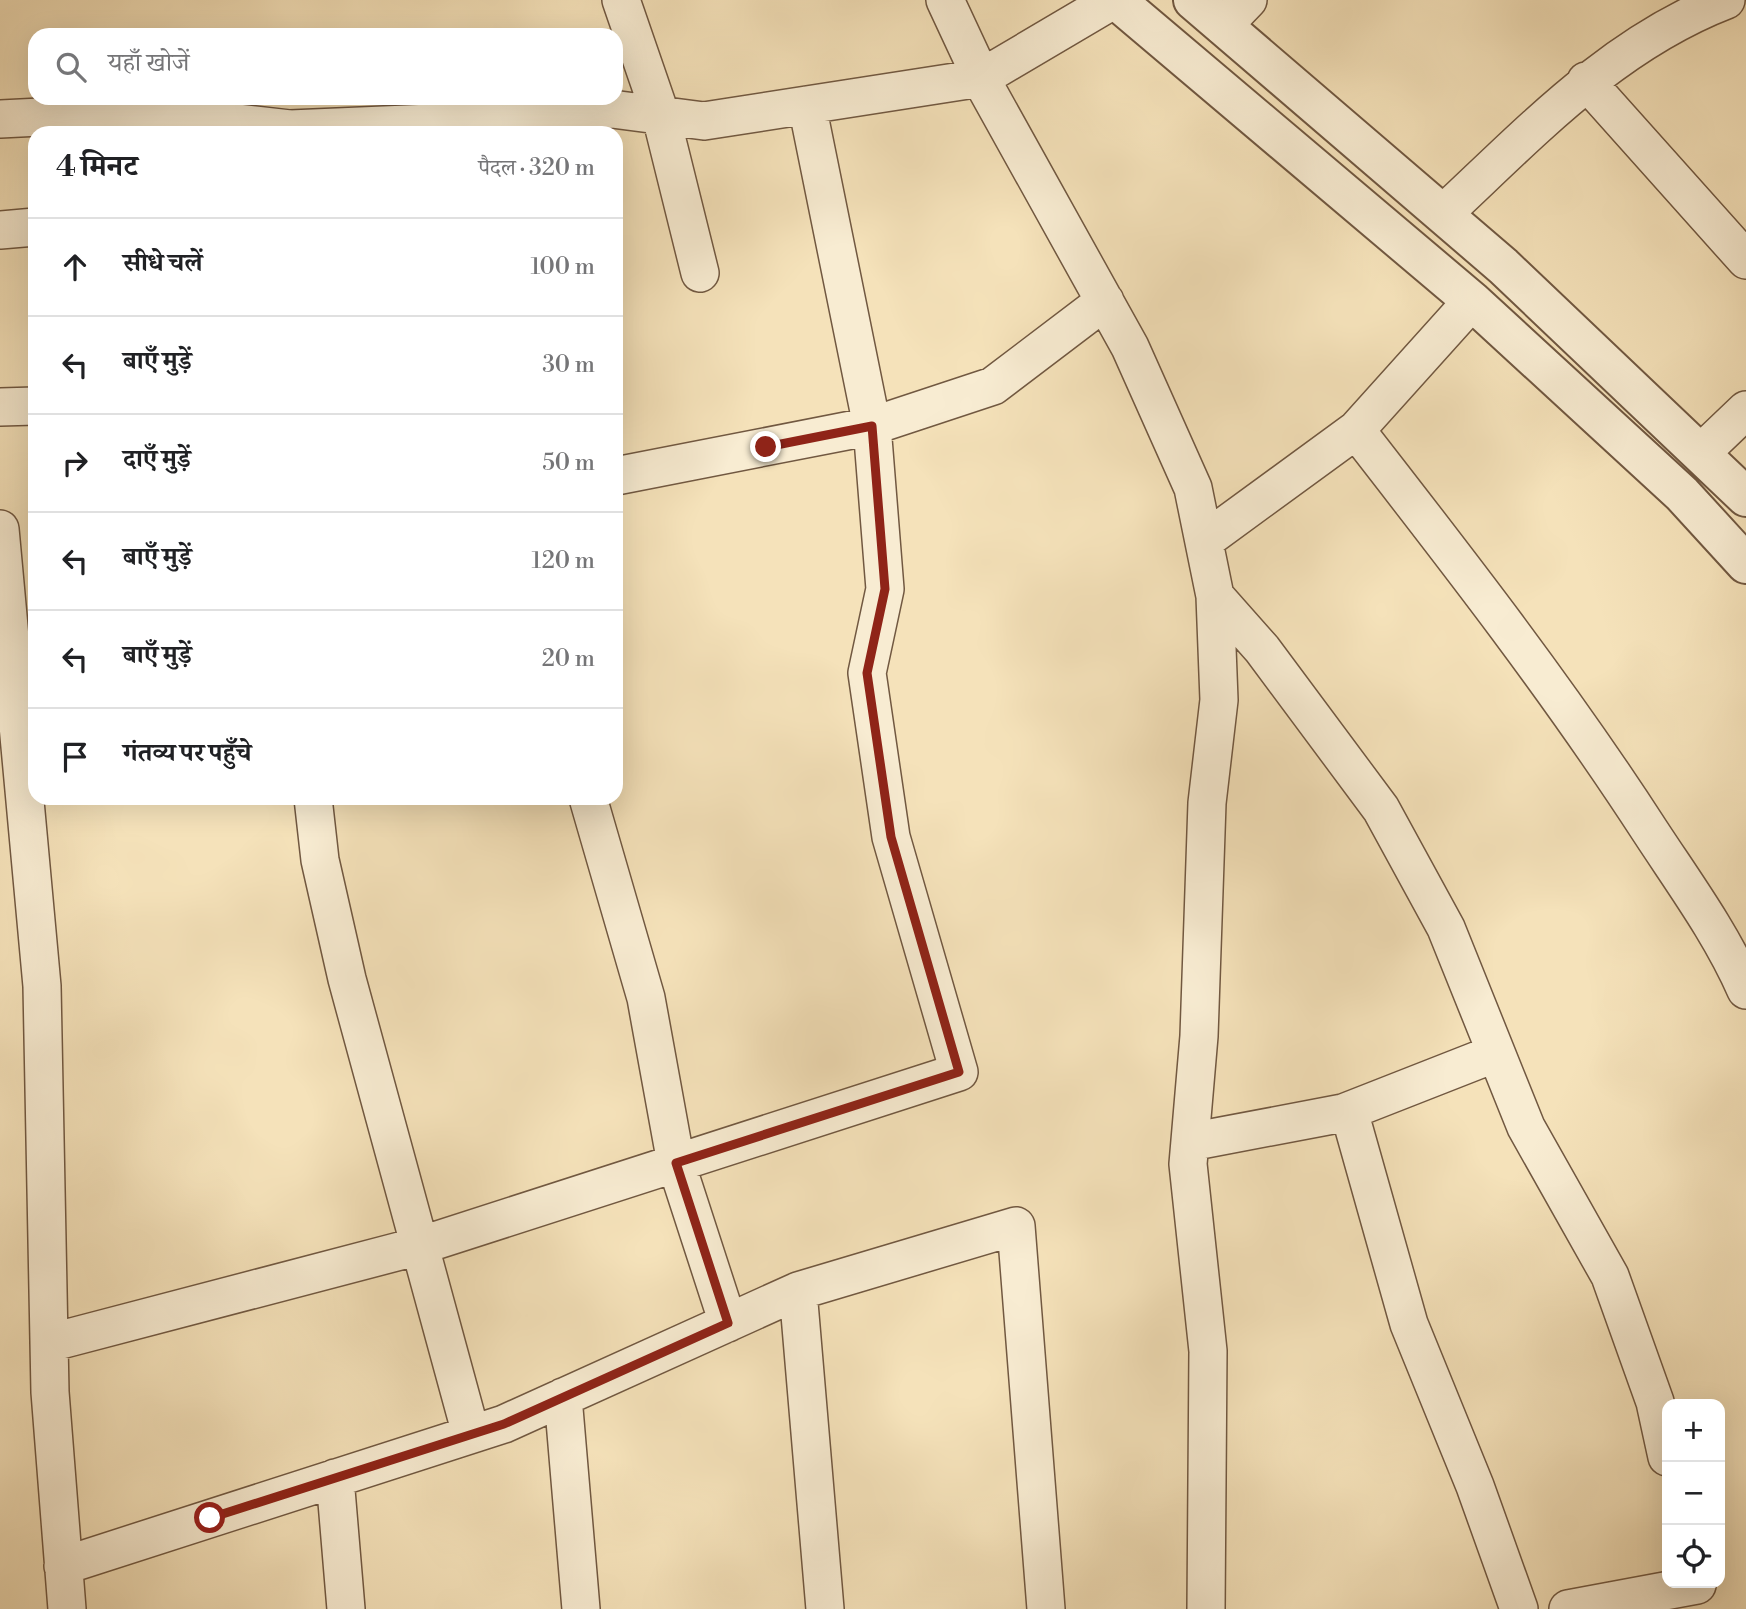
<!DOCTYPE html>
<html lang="hi">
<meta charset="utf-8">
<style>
:root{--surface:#fff;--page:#f2f2f2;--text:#202124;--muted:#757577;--line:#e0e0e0}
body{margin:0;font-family:"Libre Bodoni","Noto Serif Devanagari",serif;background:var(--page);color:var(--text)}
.controls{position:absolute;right:21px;bottom:21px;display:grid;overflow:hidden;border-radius:14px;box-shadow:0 7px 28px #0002}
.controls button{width:63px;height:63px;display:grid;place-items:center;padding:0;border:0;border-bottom:2px solid var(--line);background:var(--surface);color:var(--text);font:35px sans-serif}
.stop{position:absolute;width:21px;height:21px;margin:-16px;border:5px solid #8f2418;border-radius:50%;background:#fff}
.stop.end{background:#8f2418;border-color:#fff;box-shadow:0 2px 7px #0008}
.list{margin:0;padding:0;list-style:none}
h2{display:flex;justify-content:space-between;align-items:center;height:91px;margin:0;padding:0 28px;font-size:30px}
h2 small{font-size:23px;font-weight:400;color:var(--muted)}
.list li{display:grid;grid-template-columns:46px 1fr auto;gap:21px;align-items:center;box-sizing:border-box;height:98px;padding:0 28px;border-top:2px solid var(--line)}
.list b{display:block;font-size:26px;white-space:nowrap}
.list em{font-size:23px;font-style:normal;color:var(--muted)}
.icon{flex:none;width:38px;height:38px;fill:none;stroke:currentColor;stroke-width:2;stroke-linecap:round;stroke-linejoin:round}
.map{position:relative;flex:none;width:1746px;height:1609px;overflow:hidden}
.search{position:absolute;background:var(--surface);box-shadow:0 7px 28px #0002;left:28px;top:28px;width:595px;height:77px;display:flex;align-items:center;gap:18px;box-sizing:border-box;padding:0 24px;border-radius:21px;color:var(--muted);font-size:26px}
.panel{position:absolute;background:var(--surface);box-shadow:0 7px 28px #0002;left:28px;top:126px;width:595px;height:679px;border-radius:21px}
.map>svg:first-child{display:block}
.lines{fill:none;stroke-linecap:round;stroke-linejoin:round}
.minor-casing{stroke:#715841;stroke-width:40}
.tertiary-casing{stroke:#715841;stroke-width:42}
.minor{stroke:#f8ecd2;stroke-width:37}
.tertiary{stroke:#f8ecd2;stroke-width:38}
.route{stroke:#8f2418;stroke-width:9}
</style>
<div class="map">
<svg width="1746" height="1609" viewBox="0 0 1746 1609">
<rect width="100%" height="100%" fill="#f5e2ba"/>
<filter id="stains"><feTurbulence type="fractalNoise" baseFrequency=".00286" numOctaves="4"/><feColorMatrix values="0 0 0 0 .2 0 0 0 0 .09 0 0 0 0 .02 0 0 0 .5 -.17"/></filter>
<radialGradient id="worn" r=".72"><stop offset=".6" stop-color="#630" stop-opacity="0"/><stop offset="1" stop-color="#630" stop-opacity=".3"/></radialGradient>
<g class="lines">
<g class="minor-casing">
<path id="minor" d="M621,0L661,116L700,273
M945,0L986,88L1130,347L1193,488L1215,596L1219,700L1207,803L1199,1036L1188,1164L1208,1351L1206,1609
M1223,26L1248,0
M1586,81L1746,260
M0,119L140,112L290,129L431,123L612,109L704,121L981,78L1113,0
M1443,214C1530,133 1612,44 1726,0
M0,230L35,227
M0,407L35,406
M1356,430C1458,561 1560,692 1650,831C1684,883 1721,933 1746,990
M1702,452L1746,410
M616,476L872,426L993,386L1105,301
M0,529L42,986L50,1392L67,1609
M1204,541L1356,430L1472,301
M1215,596L1262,649L1381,809L1446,928L1526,1127L1610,1276L1655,1402L1667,1457
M313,798L320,860L347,979L471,1434
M588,798L646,998L676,1163L728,1323
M1349,1111L1409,1324L1475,1486L1519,1609
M1190,1142L1343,1113L1496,1053
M798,1291L825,1609
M49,1343L419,1246L959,1072L891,837L867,673L885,589L872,426L807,105
M563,1397L581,1609
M335,1478L346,1609
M63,1566L504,1424L798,1291L1016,1226L1046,1609
M1568,1609L1697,1585"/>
</g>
<g class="tertiary-casing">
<path id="tertiary" d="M1116,0L1472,301L1682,494L1746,564
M1193,0L1503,266L1746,497"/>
</g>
<use href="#minor" class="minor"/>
<use href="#tertiary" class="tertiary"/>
</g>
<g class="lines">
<path class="route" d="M210,1518L504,1424L728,1323L676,1163L959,1072L891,837L867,673L885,589L872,426L766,447"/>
</g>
<rect width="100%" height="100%" filter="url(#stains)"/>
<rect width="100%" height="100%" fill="url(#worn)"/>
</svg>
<div class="controls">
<button>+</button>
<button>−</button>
<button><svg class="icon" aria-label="locate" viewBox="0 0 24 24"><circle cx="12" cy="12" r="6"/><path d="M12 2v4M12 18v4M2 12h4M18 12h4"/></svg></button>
</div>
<div class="stop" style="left:210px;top:1518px"></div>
<div class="stop end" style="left:766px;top:447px"></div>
<div class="search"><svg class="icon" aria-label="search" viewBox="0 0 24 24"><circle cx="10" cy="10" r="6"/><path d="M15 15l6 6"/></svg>यहाँ खोजें</div>
<section class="panel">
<h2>4 मिनट<small>पैदल · 320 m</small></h2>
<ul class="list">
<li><svg class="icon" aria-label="ahead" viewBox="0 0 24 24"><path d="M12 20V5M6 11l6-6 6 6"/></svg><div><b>सीधे चलें</b></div><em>100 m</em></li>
<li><svg class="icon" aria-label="left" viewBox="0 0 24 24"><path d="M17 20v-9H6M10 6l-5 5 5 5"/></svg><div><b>बाएँ मुड़ें</b></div><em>30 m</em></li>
<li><svg class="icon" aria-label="right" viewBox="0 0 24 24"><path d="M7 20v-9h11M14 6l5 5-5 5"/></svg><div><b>दाएँ मुड़ें</b></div><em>50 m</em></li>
<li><svg class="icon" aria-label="left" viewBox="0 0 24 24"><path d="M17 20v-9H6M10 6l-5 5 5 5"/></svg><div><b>बाएँ मुड़ें</b></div><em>120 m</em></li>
<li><svg class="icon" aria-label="left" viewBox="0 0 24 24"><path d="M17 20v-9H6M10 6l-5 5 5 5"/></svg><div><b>बाएँ मुड़ें</b></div><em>20 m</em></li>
<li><svg class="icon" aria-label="arrive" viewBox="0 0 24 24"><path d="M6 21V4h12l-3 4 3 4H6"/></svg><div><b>गंतव्य पर पहुँचे</b></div></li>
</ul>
</section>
</div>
